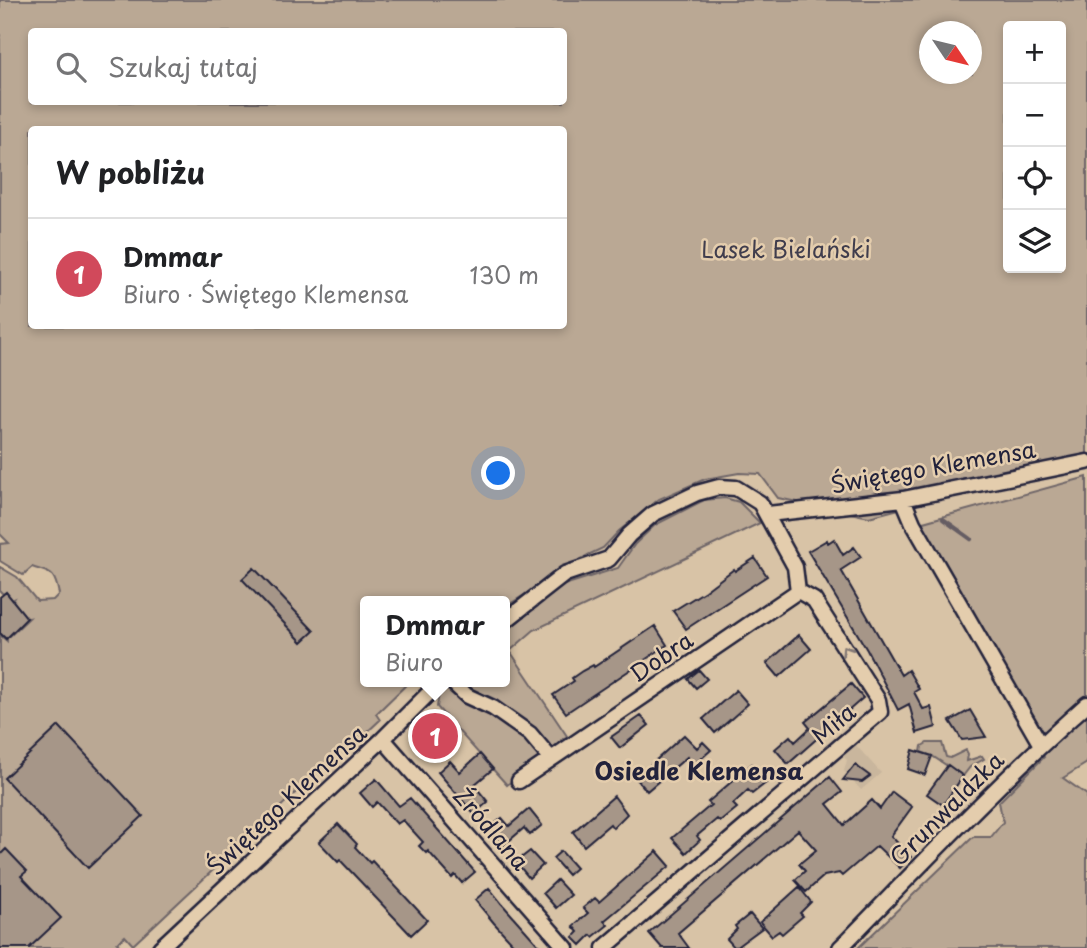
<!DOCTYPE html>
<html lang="pl">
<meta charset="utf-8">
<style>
:root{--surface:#fff;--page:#f2f2f2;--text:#202124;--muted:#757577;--line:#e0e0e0;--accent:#d1495b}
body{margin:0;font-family:"Playpen Sans",sans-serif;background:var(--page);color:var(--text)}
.controls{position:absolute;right:21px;top:21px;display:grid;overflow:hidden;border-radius:7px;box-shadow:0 4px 10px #0003}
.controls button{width:63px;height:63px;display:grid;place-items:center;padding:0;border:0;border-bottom:2px solid var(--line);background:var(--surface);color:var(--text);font:35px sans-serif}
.compass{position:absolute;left:919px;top:21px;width:63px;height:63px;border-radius:50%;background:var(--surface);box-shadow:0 4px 10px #0003;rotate:125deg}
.you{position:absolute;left:499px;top:474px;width:24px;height:24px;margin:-18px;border:5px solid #fff;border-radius:50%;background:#1a73e8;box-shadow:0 0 0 10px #1a73e833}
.badge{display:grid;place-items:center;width:46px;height:46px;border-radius:50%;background:var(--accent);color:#fff;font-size:23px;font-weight:700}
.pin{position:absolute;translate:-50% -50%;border:4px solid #fff;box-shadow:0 2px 7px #0006}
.popup{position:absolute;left:360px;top:596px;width:150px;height:91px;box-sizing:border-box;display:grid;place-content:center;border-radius:7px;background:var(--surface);filter:drop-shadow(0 2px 5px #0005);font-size:23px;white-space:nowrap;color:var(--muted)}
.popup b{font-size:26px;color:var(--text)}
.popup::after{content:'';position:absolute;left:50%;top:100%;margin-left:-14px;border:14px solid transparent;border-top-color:var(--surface)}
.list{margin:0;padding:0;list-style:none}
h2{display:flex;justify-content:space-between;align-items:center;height:91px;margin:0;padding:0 28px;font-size:30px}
h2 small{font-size:23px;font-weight:400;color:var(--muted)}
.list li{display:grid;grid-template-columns:46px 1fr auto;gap:21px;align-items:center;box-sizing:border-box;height:112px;padding:0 28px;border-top:2px solid var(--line)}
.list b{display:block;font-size:26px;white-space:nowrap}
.list p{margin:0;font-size:23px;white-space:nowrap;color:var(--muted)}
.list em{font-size:23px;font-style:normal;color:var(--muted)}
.icon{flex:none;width:38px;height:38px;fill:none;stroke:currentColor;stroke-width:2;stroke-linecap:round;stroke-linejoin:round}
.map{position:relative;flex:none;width:1087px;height:948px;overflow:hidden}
.search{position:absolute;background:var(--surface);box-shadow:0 4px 10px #0003;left:28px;top:28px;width:539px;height:77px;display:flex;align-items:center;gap:18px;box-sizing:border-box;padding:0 24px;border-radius:7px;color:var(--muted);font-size:26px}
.panel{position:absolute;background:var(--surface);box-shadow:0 4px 10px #0003;left:28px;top:126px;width:539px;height:203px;border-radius:7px}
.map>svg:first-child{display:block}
.built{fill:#c9b69d}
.green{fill:#baa894;stroke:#6e6568;stroke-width:2;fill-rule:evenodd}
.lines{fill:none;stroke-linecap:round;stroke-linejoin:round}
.stream{stroke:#655d63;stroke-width:4.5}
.building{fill:#a69688;stroke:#22223b;stroke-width:2}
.minor-casing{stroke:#22223b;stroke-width:19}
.minor{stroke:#e4cdad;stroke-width:14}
.oneway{stroke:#837874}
.labels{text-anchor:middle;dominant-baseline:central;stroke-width:5;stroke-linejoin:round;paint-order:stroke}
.park-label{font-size:23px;fill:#403d4d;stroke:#e4cdad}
.street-label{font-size:23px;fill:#22223b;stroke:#e4cdad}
.neighbourhood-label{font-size:24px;font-weight:bold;fill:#22223b;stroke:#e4cdad}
</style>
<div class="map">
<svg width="1087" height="948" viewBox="0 0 1087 948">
<rect width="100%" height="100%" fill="#d8c3a6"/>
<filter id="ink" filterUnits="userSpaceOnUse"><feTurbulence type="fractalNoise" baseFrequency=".0143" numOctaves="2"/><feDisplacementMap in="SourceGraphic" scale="14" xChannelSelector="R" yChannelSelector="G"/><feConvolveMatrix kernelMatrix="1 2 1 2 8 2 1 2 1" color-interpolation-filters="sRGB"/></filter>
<g filter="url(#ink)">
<path class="built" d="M854,743L881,773L861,790L844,771L847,760L841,754Z"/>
<path class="green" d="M0,0H1087V459L869,517L778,498L760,474L739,473L705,479L659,499L619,531L603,548L588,555L505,607V601H365V682H409L376,714L380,720L365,734L355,737L133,945L125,936L117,943L122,948H0V635L7,641V634L10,636L29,618L24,619L12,602L14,599L10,601L4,595L7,592L3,594L0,591V567L17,577L37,601L53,600L59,594C54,571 52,574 32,567L23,575L0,561V544L9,543L0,534ZM1008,26H1061V268H1008ZM32,32H564V102H32ZM930,32H972V74H930ZM32,130H564V326H32Z
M1087,477V763L1063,778L1087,795V948H858L973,837H991L1003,822L999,802L1044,757L916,524Z
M725,498L739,502L760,523L534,630L510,651L567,736L507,785L437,707L439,693L451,682H505V632L561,586L618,568L635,544L655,525L704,500Z
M927,743H942L946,757L950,758L966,750L968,754L967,761L982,756L984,759L970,767L963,776L932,756L921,752L922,746Z"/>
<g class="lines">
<path class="stream" d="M943,519L971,539"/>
</g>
<path class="building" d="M834,539L843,555L854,547L861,557L841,570L901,675L908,670L919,689L914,692L923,709L931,707L936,727L917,733L909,704L898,710L867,650L808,551L827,540L828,543Z
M755,558L767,576L686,629L673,611L705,591L734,569L735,571Z
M254,568L314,631L302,642L242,579Z
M6,592L27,618L6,639L0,633V597Z
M655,626L667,645L566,713L553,695L574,681L572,678L582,671L593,665L594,667Z
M799,635L811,649L779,677L767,663Z
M699,670L707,679L696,688L688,679Z
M851,684L863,698L788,764L775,749L790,736L795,742L810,728L805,722Z
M736,690L748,704L715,733L703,719Z
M970,710L986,737L962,740L950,721Z
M441,714L451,726L445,732L449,738L434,750L423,736L435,726L432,721Z
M641,716L649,725L620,748L611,737Z
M59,726L143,816L88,868L4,778Z
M684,735L697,748L703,742L711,750L694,765L687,757L647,791L636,778Z
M913,750L932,756L925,775L908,769Z
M480,754L493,769L474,785L488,802L474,814L438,772L450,761L460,772Z
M752,764L767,782L752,794L748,790L733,804L737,808L720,822L717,819L697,836L700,840L686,853L672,838L711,805L708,802Z
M855,765L870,776L862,782L843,780Z
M948,765L963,776L943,805L927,794Z
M830,777L842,792L827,804L844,825L872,800L880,809L892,792L912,807L891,836L911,857L900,868L877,846L842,876L839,873L824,876L806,892L795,880L805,871L799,864L816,850L798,830L678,933L689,948H662L649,933Z
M376,779L399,806L410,798L475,872L462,883L455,875L452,878L428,851L426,853L419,846L423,842L403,820L397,824L377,802L372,807L360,793Z
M614,796L627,814L613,828L610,824L584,846L573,832Z
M529,809L542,825L530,835L524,828L503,846L489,829L502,818L509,826Z
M338,824L357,844L355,847L370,863L372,861L427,920L411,935L340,860L338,862L319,842Z
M6,849L27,871L21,876L61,918L29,948H0V855Z
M530,851L543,865L529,878L516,862Z
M561,851L576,868L568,875L553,858Z
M657,851L670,866L604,921L608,925L593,937L591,935L581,945L573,937L578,932L573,926L588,913L583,908L595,898L599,902Z
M557,880L571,895L556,908L543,893Z
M799,887L811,902L800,913L803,916L782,934L779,931L772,936L760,922Z
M489,888L502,904L541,948H517L494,923L475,900Z
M750,914L762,928L735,948L727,939L737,929L735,926Z"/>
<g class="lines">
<g class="minor-casing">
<path id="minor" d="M903,499L913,523L1041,745
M768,514L903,499L1087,462
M505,621L565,574L609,559L629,535L653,514L697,493L719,487L736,488L760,503L795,567L798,591
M452,682L467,696L493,708L530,734L551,759
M383,739L566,948
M519,781L798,591
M160,948L383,739L440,682
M604,948L880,712L878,700L814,600L798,591
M840,948C921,865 1000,781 1087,704"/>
</g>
<use href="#minor" class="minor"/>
</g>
<defs><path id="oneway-chevron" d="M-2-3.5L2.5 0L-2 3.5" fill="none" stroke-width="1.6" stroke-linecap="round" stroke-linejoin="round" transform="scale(1.75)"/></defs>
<use class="oneway" href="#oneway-chevron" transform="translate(846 650) rotate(-123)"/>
</g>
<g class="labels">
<g class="park-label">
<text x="786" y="248">Lasek Bielański</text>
</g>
<g class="street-label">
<text transform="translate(933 466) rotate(-10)">Świętego Klemensa</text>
<text transform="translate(661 656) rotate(-34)">Dobra</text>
<text transform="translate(833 723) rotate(-40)">Miła</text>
<text transform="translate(286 799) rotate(-43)">Świętego Klemensa</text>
<text transform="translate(946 808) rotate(-45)">Grunwaldzka</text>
<text transform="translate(492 828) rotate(49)">Źródlana</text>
</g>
<g class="neighbourhood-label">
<text x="699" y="770">Osiedle Klemensa</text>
</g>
</g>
</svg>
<div class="controls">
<button>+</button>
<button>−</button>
<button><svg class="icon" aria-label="locate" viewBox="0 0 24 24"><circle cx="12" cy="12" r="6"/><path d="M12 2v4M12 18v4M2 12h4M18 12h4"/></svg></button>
<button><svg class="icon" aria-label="layers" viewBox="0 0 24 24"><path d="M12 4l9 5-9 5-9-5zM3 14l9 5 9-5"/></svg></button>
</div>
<svg class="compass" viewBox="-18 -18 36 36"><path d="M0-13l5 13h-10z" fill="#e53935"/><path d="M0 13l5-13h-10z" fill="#757577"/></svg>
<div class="you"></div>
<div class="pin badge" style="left:435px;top:736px">1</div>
<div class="popup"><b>Dmmar</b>Biuro</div>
<div class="search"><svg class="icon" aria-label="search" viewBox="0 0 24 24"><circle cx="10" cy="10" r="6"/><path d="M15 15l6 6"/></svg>Szukaj tutaj</div>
<section class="panel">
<h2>W pobliżu<small></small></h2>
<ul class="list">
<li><span class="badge">1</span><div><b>Dmmar</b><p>Biuro · Świętego Klemensa</p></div><em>130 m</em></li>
</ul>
</section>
</div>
